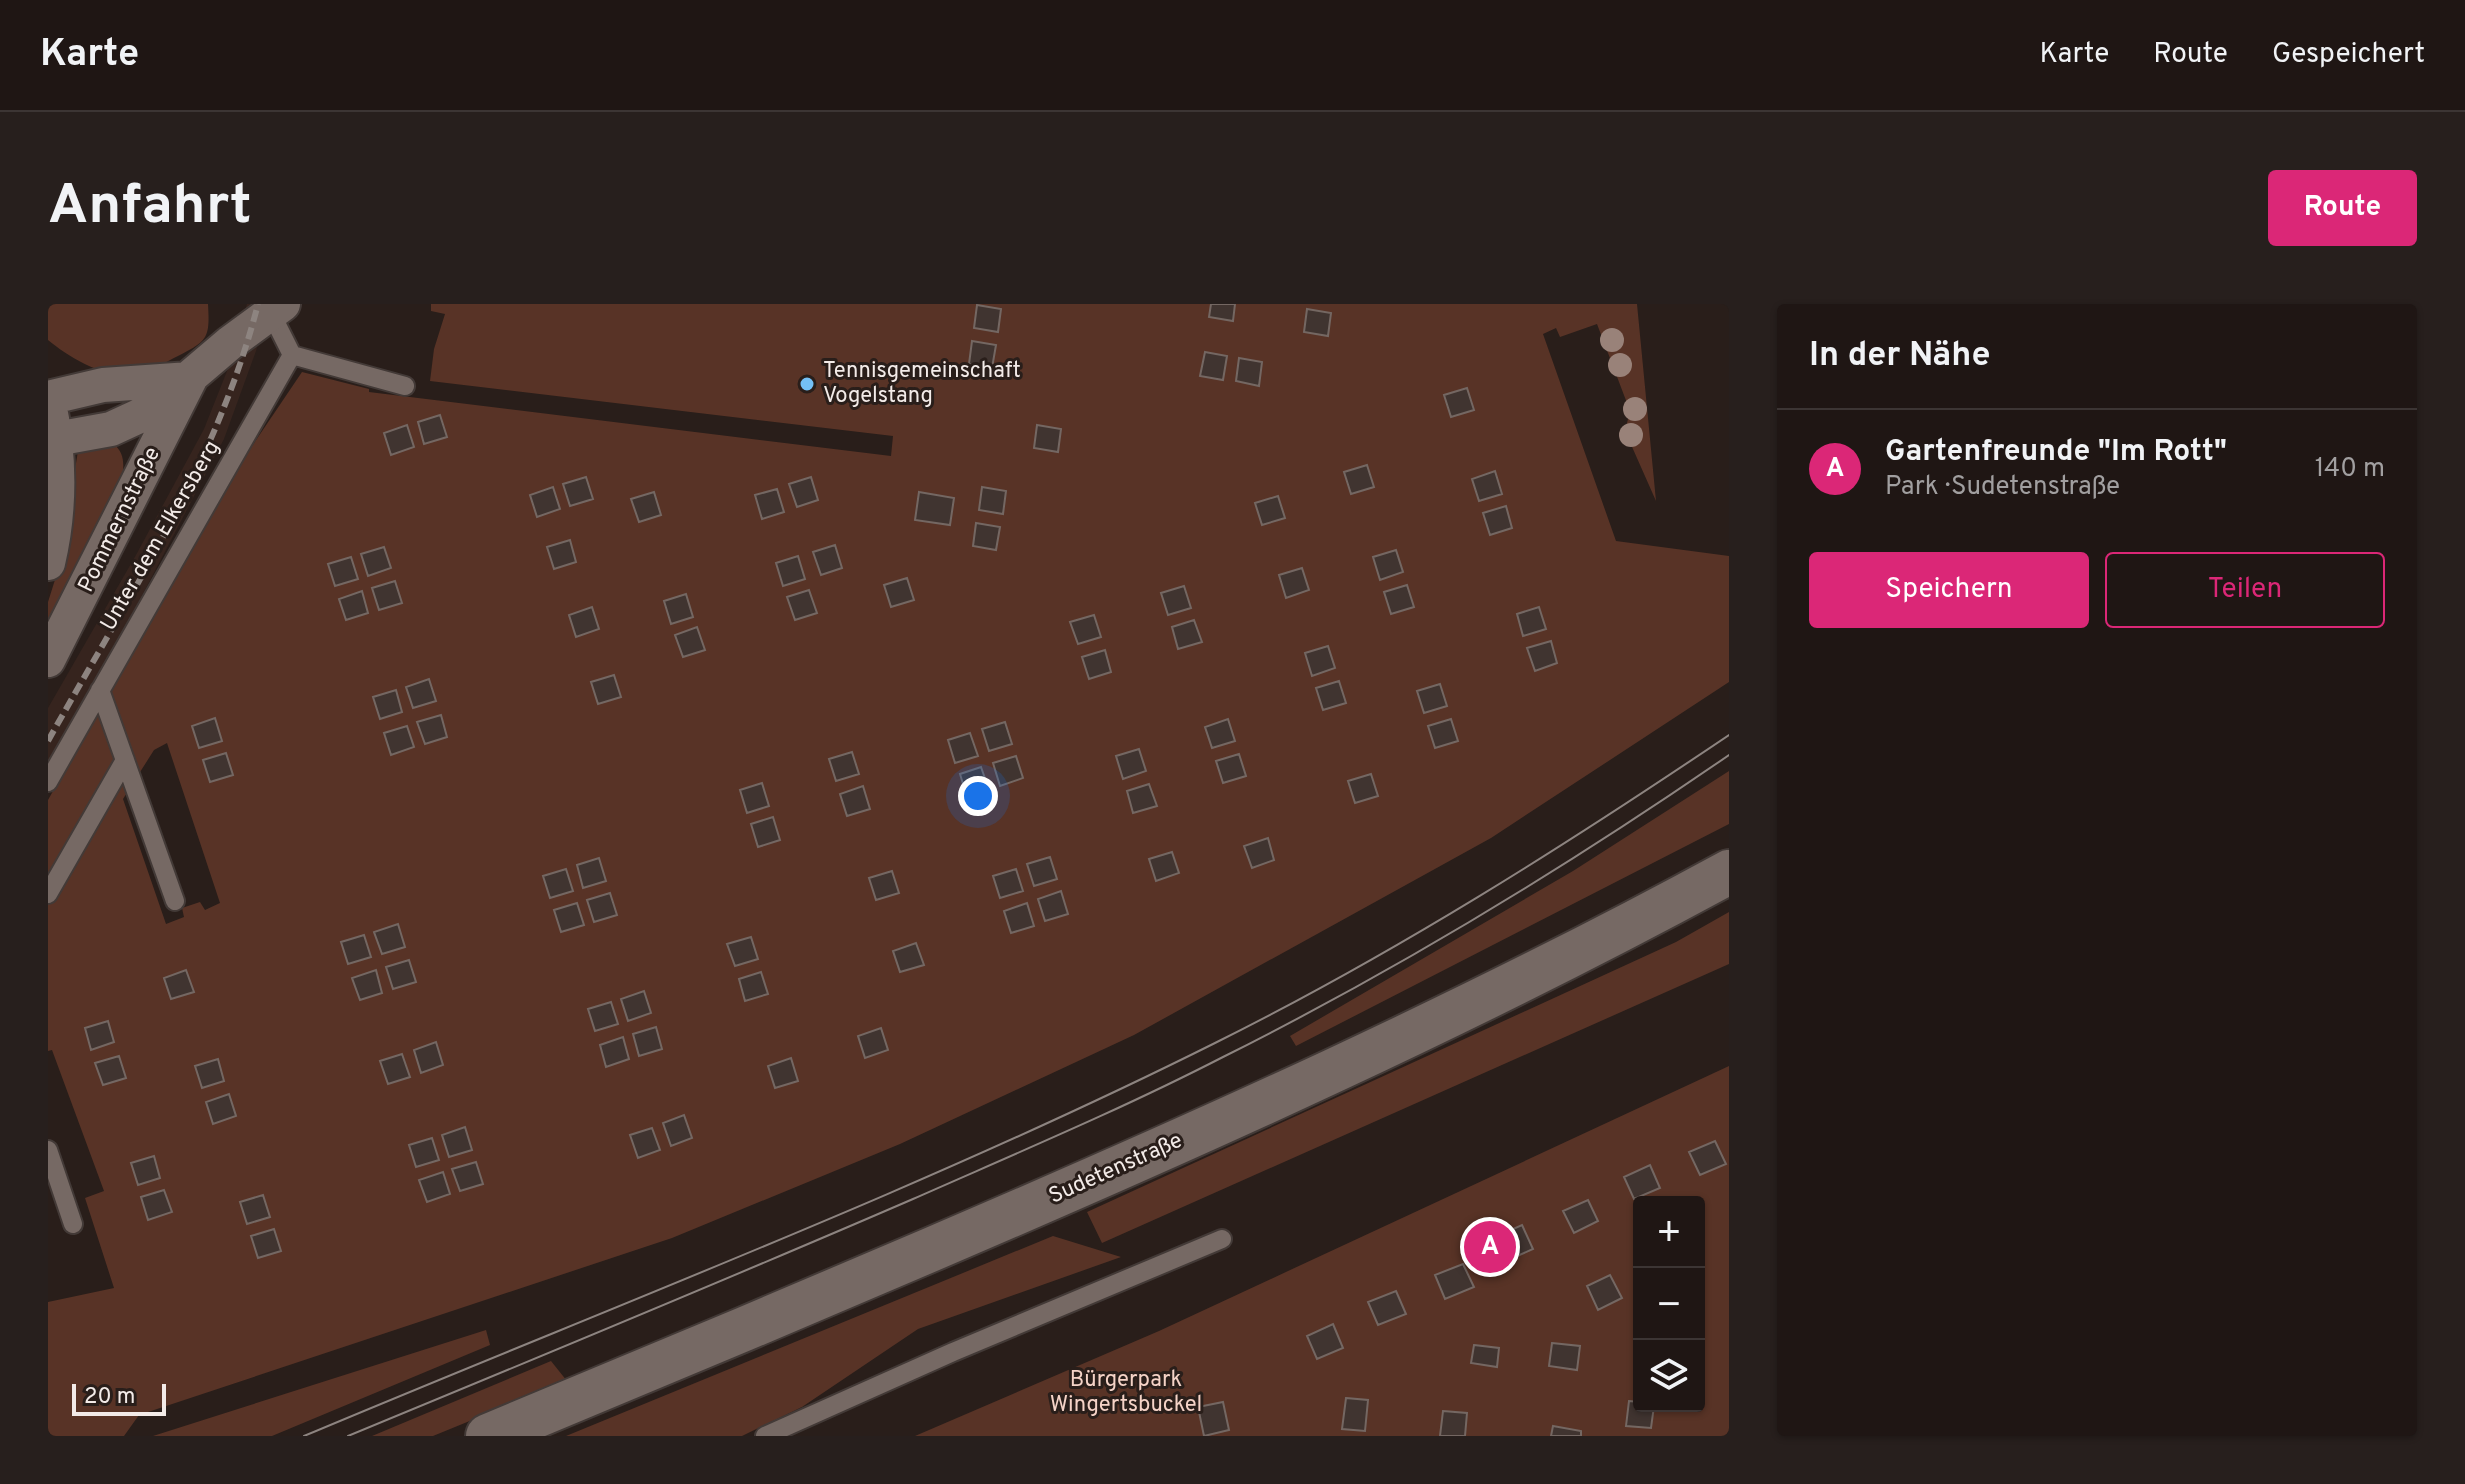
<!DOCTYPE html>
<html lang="de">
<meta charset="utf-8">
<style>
:root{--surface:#1f1614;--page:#271f1d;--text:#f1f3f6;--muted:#a19fa0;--line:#3c3534;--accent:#db2777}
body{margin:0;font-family:Overpass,sans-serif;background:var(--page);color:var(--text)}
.controls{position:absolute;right:24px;bottom:24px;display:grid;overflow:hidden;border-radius:8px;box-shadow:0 2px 6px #0004}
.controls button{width:72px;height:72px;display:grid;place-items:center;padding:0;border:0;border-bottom:2px solid var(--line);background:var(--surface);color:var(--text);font:40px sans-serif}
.scale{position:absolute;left:24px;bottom:20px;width:94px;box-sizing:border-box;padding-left:8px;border:4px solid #f3ebe8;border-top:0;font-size:22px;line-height:28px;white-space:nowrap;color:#f3ebe8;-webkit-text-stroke:6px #291e1a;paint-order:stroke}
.you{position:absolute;left:930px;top:492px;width:28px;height:28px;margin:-20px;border:6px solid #fff;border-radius:50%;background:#1a73e8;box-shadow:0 0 0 12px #1a73e833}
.badge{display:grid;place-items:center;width:52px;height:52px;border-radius:50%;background:var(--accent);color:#fff;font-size:26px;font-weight:700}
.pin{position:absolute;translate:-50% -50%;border:4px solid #fff;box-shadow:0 2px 8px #0006}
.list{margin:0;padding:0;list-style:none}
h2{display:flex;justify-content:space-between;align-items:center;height:104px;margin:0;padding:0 32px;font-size:34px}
h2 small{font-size:26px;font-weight:400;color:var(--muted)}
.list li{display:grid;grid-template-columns:52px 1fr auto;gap:24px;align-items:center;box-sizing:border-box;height:120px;padding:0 32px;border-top:2px solid var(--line)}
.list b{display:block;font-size:30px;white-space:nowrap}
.list p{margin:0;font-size:26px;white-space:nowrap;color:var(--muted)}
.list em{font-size:26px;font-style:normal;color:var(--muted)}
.actions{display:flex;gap:16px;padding:24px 32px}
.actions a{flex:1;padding:18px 0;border:2px solid var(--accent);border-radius:8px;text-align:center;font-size:28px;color:var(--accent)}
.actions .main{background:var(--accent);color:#fff}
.icon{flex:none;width:44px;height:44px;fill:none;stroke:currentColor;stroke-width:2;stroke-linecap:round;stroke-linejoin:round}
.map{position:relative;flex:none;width:1681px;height:1132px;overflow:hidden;border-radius:8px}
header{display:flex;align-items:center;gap:48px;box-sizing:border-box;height:112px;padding:0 40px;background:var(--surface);border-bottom:2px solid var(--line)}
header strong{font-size:38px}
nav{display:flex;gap:44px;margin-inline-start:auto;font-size:28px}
.intro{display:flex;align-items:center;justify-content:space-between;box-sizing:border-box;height:192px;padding:0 48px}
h1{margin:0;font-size:56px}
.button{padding:20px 36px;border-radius:8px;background:var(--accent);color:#fff;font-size:28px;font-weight:700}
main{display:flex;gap:48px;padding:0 48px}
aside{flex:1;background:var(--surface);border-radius:8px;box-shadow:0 2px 6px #0004}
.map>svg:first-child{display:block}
.built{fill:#36241e}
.green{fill:#583326;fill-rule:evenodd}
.building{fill:#403430;stroke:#746762;stroke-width:2}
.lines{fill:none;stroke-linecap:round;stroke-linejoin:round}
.service-casing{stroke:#433a37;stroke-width:22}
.minor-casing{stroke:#433a37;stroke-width:38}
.secondary-casing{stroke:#433a37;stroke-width:48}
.service{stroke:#766964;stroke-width:18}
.minor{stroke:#766964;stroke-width:34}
.secondary{stroke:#766964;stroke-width:44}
.tram{stroke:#8d8480;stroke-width:2}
.rail{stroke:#8d8480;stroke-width:6;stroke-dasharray:12 6;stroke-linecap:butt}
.tree{fill:#998279}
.poi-dot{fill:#74c0f6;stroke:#291e1a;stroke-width:3}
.labels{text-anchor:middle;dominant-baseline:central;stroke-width:6;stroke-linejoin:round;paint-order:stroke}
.poi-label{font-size:22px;fill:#f3ebe8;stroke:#291e1a;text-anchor:start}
.street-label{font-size:22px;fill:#f3ebe8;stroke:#291e1a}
.park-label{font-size:22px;fill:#f5d3c7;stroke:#291e1a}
</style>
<header>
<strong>Karte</strong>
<nav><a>Karte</a><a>Route</a><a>Gespeichert</a></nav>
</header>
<div class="intro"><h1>Anfahrt</h1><a class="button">Route</a></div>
<main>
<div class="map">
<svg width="1681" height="1132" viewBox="0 0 1681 1132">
<rect width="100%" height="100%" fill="#291e1a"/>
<path class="built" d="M199,0H221L208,47L176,135L66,345L0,461V404L88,251L156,125L181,62Z"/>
<path class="green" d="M0,0H160C162,34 160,37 130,52C119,57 108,65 96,69C65,80 23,55 0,36Z
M383,0H1589L1608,197L1577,127L1582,107L1549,20L1512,33L1508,24L1495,30L1568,237L1681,252V378L1443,534L1086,731L852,840L624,934L91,1111L76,1132H0V998L66,984L37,894L56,887L4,746L0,747V496L175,185L254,68L321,85V88L843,152L845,132L382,77L386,45L397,10L383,7ZM119,439L172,599L157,606L152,598L134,604L136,613L118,620L75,495L106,446Z
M65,139C75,148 76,156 75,168L0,328V298L11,263L30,147Z
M1681,467V520L1248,742L1242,732L1525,567Z
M1681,608V660L1054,939L1039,908L1628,638Z
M1681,762V1132H867L1111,1027ZM1591,898H1651V1102H1591Z
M1005,932L1073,953L870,1025L754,1103L694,1132H518Z
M438,1026L442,1041L224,1132H105Z
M503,1057L519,1077L385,1132H324Z"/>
<path class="building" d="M1163,0H1187L1185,17L1161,13Z
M929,1L953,5L950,28L926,24Z
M1259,5L1283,9L1280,32L1256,28Z
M924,37L948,41L944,64L921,60Z
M1157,48L1179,52L1175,76L1152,72Z
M1191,54L1214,58L1211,82L1188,77Z
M1419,84L1426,106L1403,113L1396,91Z
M392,111L399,133L376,140L370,118Z
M359,121L366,143L343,151L336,129Z
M989,121L1013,125L1010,148L986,144Z
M1319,161L1326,183L1303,190L1296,168Z
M1447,167L1454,190L1431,197L1424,175Z
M538,173L545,195L522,202L515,180Z
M763,173L770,196L749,203L741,180Z
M505,183L512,205L489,213L482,191Z
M934,183L958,187L955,210L931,206Z
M729,185L736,208L714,215L707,191Z
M606,188L613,211L591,218L583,195Z
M871,188L906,194L902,221L867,216Z
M1230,192L1237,214L1214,221L1207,199Z
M1458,202L1464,224L1442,231L1435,209Z
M928,219L952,223L948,246L925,242Z
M522,236L528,258L506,265L499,243Z
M787,241L794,264L773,271L765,248Z
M336,243L343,264L320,272L313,250Z
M1348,246L1355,268L1332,276L1325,253Z
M750,252L757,275L735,282L728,259Z
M303,253L310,275L287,282L280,260Z
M1254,264L1261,286L1238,294L1231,271Z
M859,274L866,296L843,303L836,281Z
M347,277L354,299L331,306L324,284Z
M1359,281L1366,303L1343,310L1336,288Z
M1136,282L1143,304L1120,311L1113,289Z
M761,286L769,309L747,316L739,293Z
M314,287L320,309L298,316L291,295Z
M638,290L645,313L623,320L616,297Z
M544,303L551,325L528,333L521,311Z
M1491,303L1498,325L1475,332L1469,310Z
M1046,311L1053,333L1030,340L1022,318Z
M1146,316L1154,338L1130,345L1124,323Z
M649,323L657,346L635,353L627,331Z
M1503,337L1509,359L1487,367L1479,344Z
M1280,342L1287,364L1264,372L1257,349Z
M1057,346L1063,368L1041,375L1034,353Z
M566,371L573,393L550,400L543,378Z
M381,375L388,397L365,404L358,383Z
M1291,377L1298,399L1275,406L1268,384Z
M1392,380L1399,402L1376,409L1369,387Z
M348,386L354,408L332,415L325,393Z
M393,411L399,433L377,440L369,418Z
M167,414L174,437L151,444L144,422Z
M1180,415L1187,437L1164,444L1157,423Z
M1403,415L1410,437L1387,444L1380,422Z
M957,418L964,440L941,447L934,425Z
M359,422L366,443L343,451L336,429Z
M922,429L930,452L907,459L900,436Z
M1091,445L1098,467L1075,475L1068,452Z
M804,448L811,470L788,477L781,455Z
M178,449L185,471L162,478L155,456Z
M1191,450L1198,472L1175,479L1168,457Z
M968,452L975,474L952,482L945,459Z
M933,463L941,486L919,493L912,470Z
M1323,470L1330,492L1307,499L1300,477Z
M714,479L721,502L699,509L692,486Z
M1101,480L1109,502L1085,509L1079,487Z
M815,482L822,505L799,512L792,490Z
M725,513L732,536L710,543L703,520Z
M1220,534L1226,556L1204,564L1196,542Z
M1124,548L1131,569L1108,577L1101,555Z
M1002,553L1009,575L986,582L979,560Z
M551,554L558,577L535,584L529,561Z
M518,565L525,587L502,594L495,572Z
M968,565L975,587L952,594L945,572Z
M844,567L851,589L828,596L821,574Z
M1013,587L1020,610L997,617L990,595Z
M562,589L569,611L546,618L539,596Z
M529,599L536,621L513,628L506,606Z
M979,599L986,622L963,629L956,607Z
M350,620L357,643L334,650L326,628Z
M316,631L323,653L300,660L293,638Z
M703,633L710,655L687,662L679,640Z
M868,639L876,661L852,668L845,647Z
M361,656L368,678L345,685L338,663Z
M138,666L146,688L123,695L116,674Z
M328,666L334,689L312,696L304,674Z
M713,668L720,690L697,697L691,675Z
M596,687L603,709L580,717L573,695Z
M563,698L570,720L547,727L540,705Z
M60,717L66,738L43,746L37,724Z
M608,723L614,745L591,752L585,730Z
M833,724L840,746L817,754L810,732Z
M575,733L581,755L558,763L552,741Z
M388,738L395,761L373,769L366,746Z
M354,750L362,773L340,780L332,757Z
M71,752L78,774L55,781L47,759Z
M743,754L750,777L727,784L720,762Z
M170,755L176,777L154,784L147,762Z
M181,790L188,812L165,820L158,798Z
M636,811L644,834L623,842L615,819Z
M417,823L424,846L401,853L394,831Z
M604,824L612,846L590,854L582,831Z
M384,834L391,856L368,863L361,841Z
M1667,837L1678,860L1652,871L1641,848Z
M106,852L112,874L90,881L83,859Z
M428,858L435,880L412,887L404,865Z
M1602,861L1612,884L1586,895L1576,873Z
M395,868L402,890L379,898L371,876Z
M116,886L124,908L100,916L93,893Z
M215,891L222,913L199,920L192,898Z
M1540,896L1550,917L1526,929L1515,907Z
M1474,921L1485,945L1458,957L1447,933Z
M226,925L233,947L210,954L203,932Z
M1415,960L1426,983L1397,995L1387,971Z
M1562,971L1574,994L1550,1006L1539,982Z
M1348,987L1358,1010L1330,1021L1320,998Z
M1285,1020L1295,1044L1269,1055L1259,1032Z
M1504,1039L1532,1042L1529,1066L1501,1062Z
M1426,1041L1451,1044L1449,1063L1423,1059Z
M1298,1094L1320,1096L1317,1127L1294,1125Z
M1581,1097L1591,1098V1102H1606L1603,1124L1578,1122Z
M1175,1098L1181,1126L1156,1132L1150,1103Z
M1395,1107L1419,1109L1417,1132H1392Z
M1505,1122L1533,1127V1132H1503Z"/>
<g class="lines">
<g class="service-casing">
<path id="service" d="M244,51L357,82
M52,386L127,597
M0,478L244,51L223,9
M0,590L77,456
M0,846L25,920
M717,1132L905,1048L1174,935"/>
</g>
<g class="minor-casing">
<path id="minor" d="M0,94C12,149 13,204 0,259
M0,94L55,81L142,75
M8,135L63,125L102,107L182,39L235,0
M0,356L142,75"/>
</g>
<g class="secondary-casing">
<path id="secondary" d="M440,1132C588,1071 735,1009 882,946C1153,830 1422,709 1681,568"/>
</g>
<use href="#service" class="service"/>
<use href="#minor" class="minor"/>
<use href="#secondary" class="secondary"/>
<path class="tram" d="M256,1132C560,1004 871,887 1167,739C1346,650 1515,543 1681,431
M300,1132C489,1054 678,976 865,895C969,849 1074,805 1175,753C1351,665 1520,562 1681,451"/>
<path class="rail" d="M0,437C78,297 170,157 210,0"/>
</g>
<g class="tree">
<circle cx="1564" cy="36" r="12"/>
<circle cx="1572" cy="61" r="12"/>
<circle cx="1587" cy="105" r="12"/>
<circle cx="1583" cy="131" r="12"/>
</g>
<circle class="poi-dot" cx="759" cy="80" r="8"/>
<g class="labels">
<g class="poi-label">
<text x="775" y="67">Tennisgemeinschaft<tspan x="775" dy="25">Vogelstang</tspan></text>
</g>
<g class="street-label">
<text transform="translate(72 216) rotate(-64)">Pommernstraße</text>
<text transform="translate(113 232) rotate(-60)">Unter dem Elkersberg</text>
<text transform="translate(1068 865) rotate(-24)">Sudetenstraße</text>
</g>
<g class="park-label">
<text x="1078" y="1076">Bürgerpark<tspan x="1078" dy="25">Wingertsbuckel</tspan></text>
</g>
</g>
</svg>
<div class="controls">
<button>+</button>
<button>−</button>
<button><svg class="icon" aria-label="layers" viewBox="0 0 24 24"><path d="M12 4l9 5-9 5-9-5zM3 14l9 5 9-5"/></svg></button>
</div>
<div class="scale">20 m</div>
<div class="you"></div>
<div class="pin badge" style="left:1442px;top:943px">A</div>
</div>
<aside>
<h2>In der Nähe<small></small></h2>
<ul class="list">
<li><span class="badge">A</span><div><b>Gartenfreunde &quot;Im Rott&quot;</b><p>Park · Sudetenstraße</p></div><em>140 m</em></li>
</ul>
<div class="actions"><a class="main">Speichern</a><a>Teilen</a></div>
</aside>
</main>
